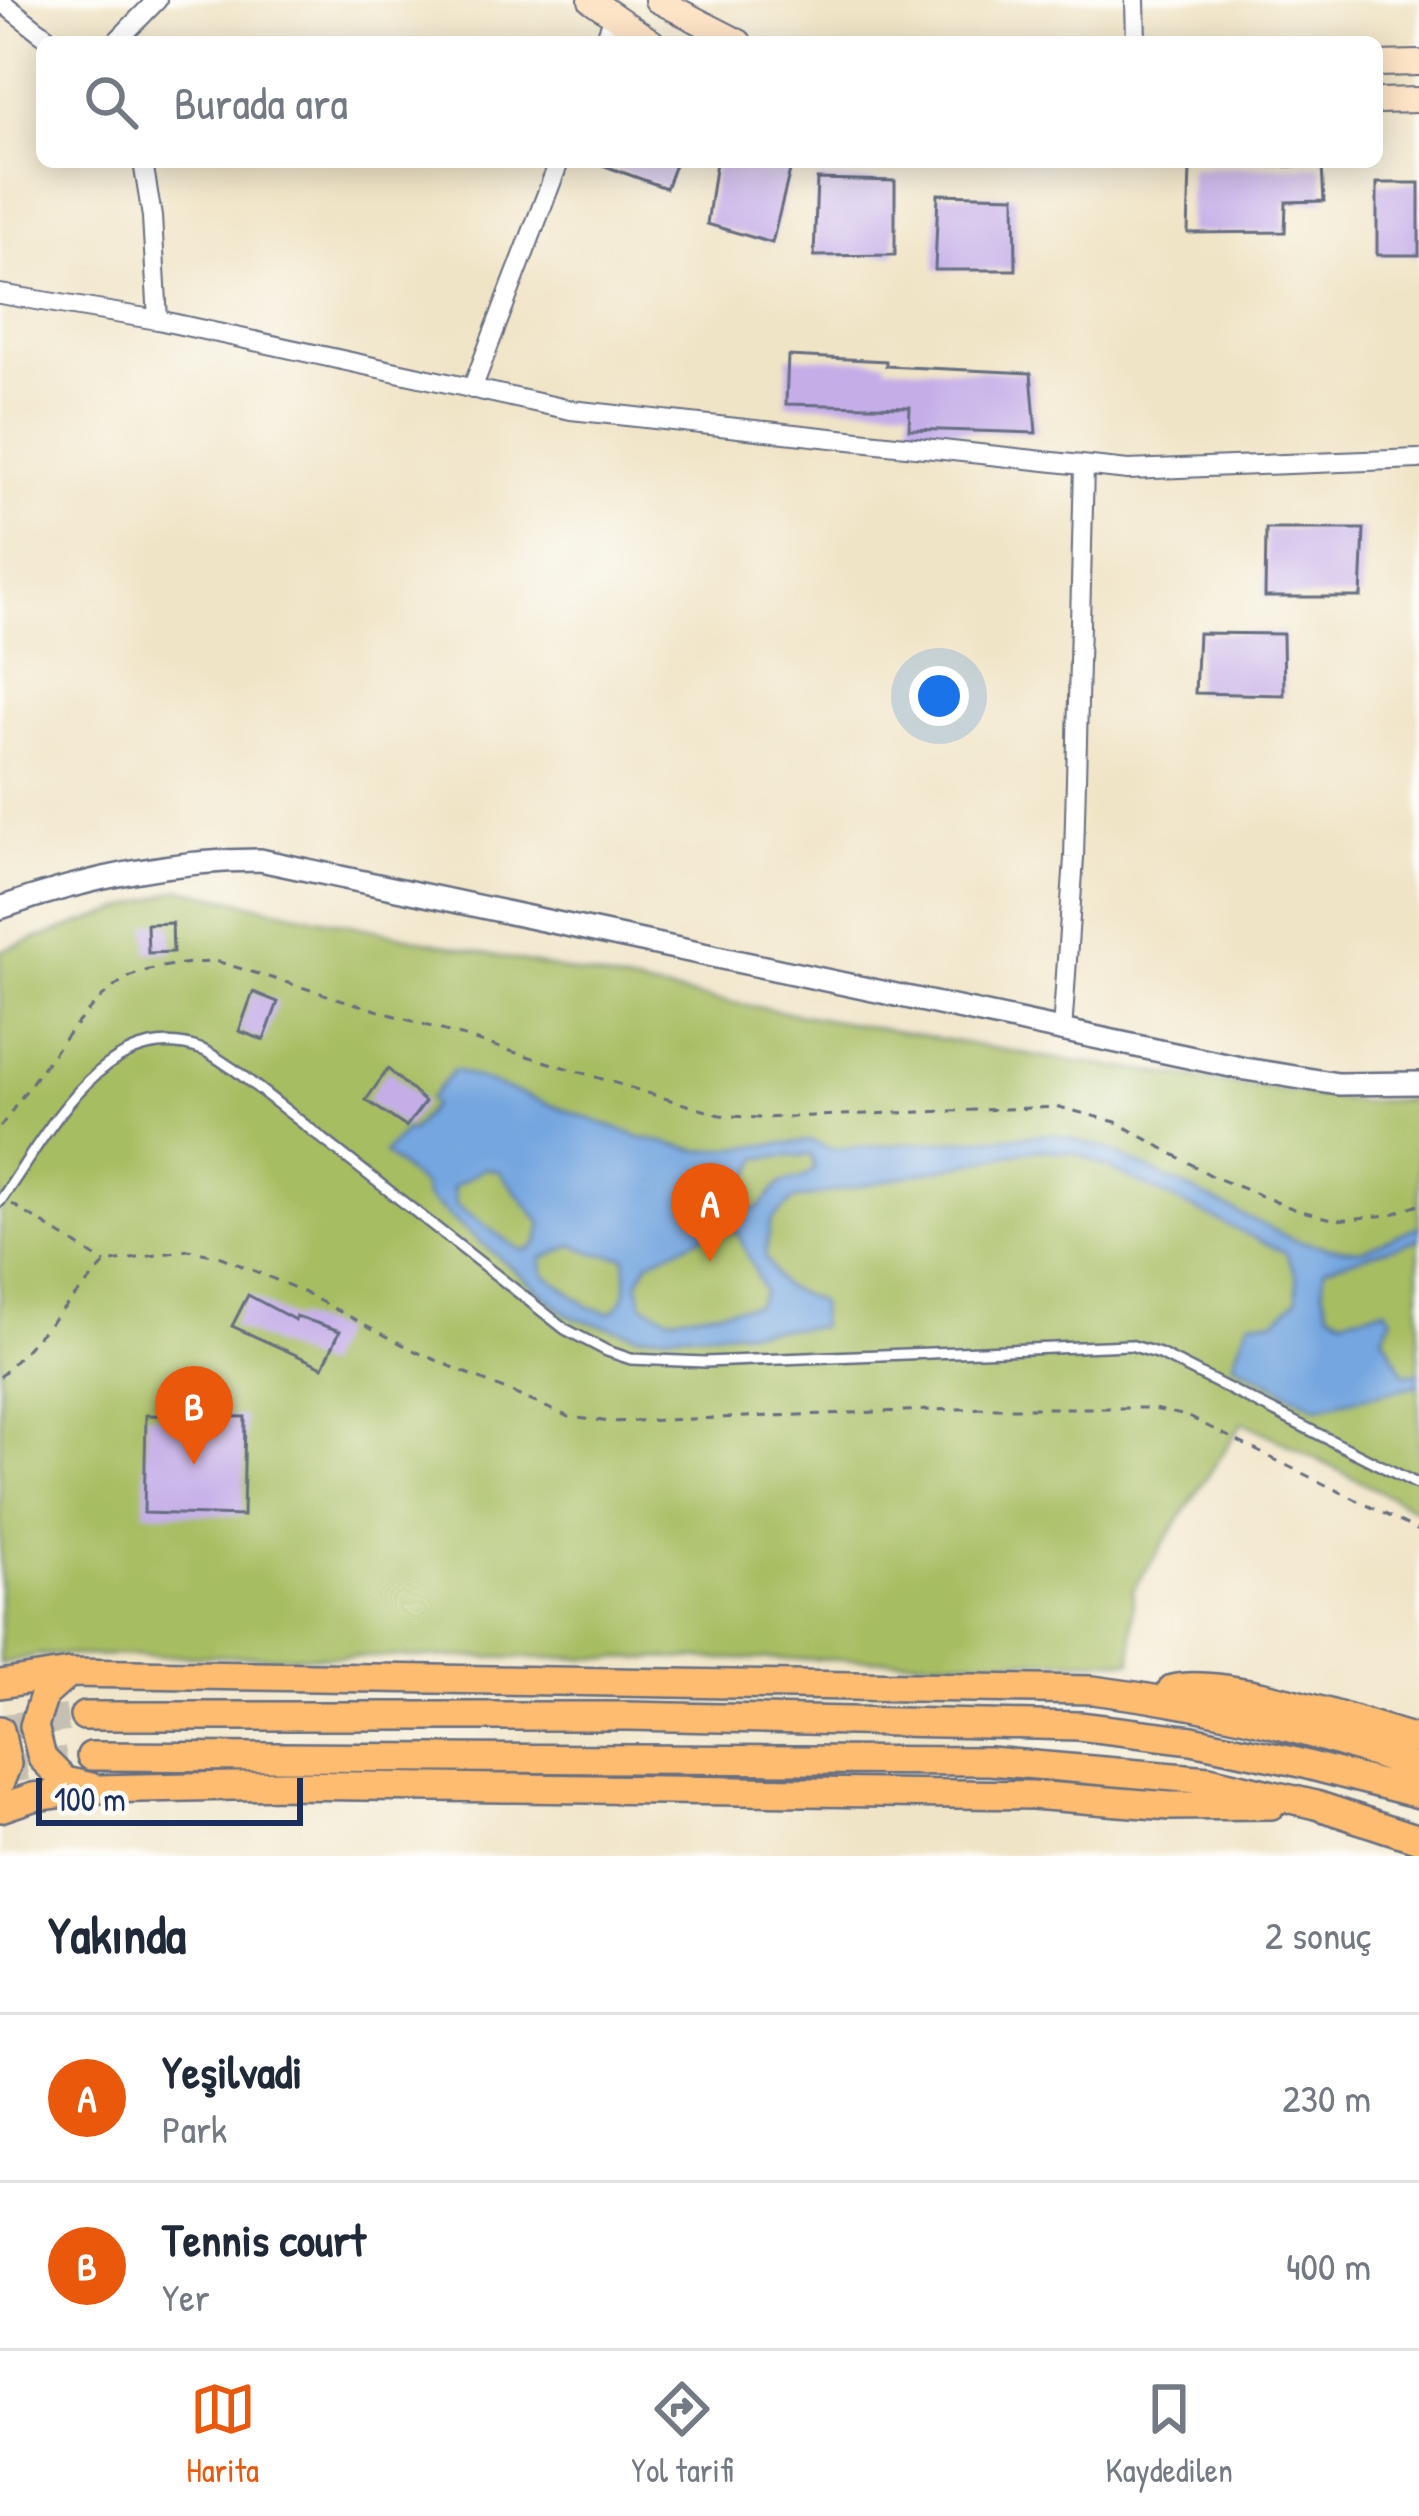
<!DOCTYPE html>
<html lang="tr">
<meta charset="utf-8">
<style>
:root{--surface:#fff;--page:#f2f2f3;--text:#1f2937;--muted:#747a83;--line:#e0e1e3;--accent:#ea580c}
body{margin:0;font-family:"Patrick Hand",sans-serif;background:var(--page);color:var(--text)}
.scale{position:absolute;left:36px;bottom:30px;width:267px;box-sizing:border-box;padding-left:12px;border:6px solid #1b2f5e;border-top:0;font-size:33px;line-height:42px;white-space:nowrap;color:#1b2f5e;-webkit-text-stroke:9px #fdfcf7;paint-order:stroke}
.you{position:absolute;left:939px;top:696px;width:42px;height:42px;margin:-30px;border:9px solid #fff;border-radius:50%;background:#1a73e8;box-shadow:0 0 0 18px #1a73e833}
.badge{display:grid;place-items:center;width:78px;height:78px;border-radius:50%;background:var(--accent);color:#fff;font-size:39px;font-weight:700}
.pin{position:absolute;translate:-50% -99px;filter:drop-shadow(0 3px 6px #0008)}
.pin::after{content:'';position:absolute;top:63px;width:42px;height:36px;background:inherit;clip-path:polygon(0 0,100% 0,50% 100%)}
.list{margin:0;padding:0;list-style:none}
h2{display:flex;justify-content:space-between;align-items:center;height:156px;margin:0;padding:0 48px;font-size:51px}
h2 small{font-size:39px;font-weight:400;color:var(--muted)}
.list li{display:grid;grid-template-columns:78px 1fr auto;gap:36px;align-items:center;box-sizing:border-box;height:168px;padding:0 48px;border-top:3px solid var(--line)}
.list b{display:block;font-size:45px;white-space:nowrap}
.list p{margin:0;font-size:39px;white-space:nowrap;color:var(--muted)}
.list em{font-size:39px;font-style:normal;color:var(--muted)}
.icon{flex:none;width:66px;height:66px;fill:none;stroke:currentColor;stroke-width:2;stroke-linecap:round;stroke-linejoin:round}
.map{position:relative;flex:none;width:1419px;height:1856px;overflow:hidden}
.search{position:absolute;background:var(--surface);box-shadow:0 6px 30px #0003;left:36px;right:36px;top:36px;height:132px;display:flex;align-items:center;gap:30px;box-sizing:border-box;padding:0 42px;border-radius:18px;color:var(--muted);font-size:45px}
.sheet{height:492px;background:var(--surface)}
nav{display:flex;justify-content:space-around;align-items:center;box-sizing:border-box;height:168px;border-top:3px solid var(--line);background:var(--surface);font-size:33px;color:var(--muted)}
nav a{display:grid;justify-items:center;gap:6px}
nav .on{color:var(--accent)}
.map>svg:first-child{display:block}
.green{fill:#a7bd62;stroke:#617660;stroke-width:3}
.water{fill:#74a6df;stroke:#486a9e;stroke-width:3;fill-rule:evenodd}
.building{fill:#c5aee8}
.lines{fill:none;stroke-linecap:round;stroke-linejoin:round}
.primary-tunnel{stroke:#c5c0b1;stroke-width:27;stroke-dasharray:27 14;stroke-linecap:butt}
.service-casing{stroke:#666e82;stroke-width:14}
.minor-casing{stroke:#666e82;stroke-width:22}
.tertiary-casing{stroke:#666e82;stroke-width:26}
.secondary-casing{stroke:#666e82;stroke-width:28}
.primary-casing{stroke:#666e82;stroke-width:32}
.path{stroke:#666e82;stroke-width:3;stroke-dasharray:9 9;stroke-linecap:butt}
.service{stroke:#fff;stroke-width:9}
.minor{stroke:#fff;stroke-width:18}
.tertiary{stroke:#fff;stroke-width:21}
.secondary{stroke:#fee4c6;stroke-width:24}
.primary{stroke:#fdbc70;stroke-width:27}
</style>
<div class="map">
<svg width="1419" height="1856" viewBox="0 0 1419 1856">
<rect width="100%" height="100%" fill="#fdfcf7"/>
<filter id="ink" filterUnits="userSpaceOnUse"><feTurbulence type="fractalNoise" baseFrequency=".00833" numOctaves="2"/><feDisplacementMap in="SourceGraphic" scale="24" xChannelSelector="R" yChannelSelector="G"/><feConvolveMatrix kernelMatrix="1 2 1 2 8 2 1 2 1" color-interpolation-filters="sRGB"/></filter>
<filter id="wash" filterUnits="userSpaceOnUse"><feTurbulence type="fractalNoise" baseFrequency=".004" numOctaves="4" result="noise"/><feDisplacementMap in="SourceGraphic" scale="48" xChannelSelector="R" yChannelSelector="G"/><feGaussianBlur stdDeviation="2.7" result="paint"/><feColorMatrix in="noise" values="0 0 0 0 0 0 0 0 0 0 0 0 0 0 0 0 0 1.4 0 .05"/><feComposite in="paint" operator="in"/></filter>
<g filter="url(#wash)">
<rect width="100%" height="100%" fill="#f0e4c6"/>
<path class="green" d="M181,889L653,989L1044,1057L1360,1102L1419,1099V1511L1243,1422L1133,1590L1132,1661L37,1655L0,1664V951Z"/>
<path class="water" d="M454,1070L643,1138L702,1151L811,1141L830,1149L1054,1134L1105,1148L1294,1240L1330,1248L1363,1250L1419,1226V1239L1324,1268L1323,1292L1329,1311L1343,1318L1386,1309L1392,1318L1383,1335L1404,1374L1419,1372V1385L1316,1407L1233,1362L1250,1320H1275L1297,1299V1277L1286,1253L1079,1154L1037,1149L793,1200L771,1221L765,1256L782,1286L819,1302L820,1327L640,1335L571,1317L425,1196L424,1187L384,1153L406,1130L411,1131L433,1105L429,1099ZM811,1155L815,1168L805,1177L781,1183L759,1208L741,1210L736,1203L759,1158ZM485,1168L499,1171L542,1224L539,1240L531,1249L520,1250L455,1204L453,1187ZM722,1228L738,1234L764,1292L756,1305L669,1317L642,1303L638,1283L648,1262ZM574,1245L594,1253L625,1257C626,1280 632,1300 609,1313L589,1307L544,1274L541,1259Z"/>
<g id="blocks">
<path class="building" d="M594,162H676L666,188Z
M716,162H761L790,170L772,243L707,224Z
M1322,166L1324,201L1286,202L1285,232L1188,233L1190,168Z
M817,179L895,181V255L814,256Z
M1377,183H1419V255H1377Z
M938,194L1015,196L1016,270H935Z
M788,356L886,361V366L1031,373L1036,433L909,429L910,407L786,404Z
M1266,529H1364L1361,597H1265Z
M1198,633L1283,634L1284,695L1195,693Z
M172,923L173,952L148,953L147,924Z
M253,992L278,1002L264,1040L239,1031Z
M388,1069L425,1102L406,1127L366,1100Z
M248,1295L295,1320L296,1316L340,1331L323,1367L232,1326Z
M146,1415L245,1417L243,1516L144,1513Z"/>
</g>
</g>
<g filter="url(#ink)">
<use href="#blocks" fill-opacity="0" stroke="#666e82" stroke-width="3"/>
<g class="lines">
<path class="primary-tunnel" d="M0,1728L84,1716
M0,1771L91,1756"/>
<g class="service-casing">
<path id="service" d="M0,1201C46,1137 105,1013 203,1050C214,1055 225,1064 235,1070L565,1329L607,1351L631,1359L705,1362L1130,1345L1160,1354L1419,1485"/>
</g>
<g class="minor-casing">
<path id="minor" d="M1135,0L1136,42
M0,1L53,42
M116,42L157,0
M604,42L614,17
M143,162L152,217L158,320
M0,294L158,320L571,410L1128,470L1419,459
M472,389L559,162
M1062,1032L1074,858L1084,466"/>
</g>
<g class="tertiary-casing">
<path id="tertiary" d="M0,908C85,878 170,860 260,860L1245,1069L1338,1084L1419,1083"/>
</g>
<g class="secondary-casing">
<path id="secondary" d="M591,0L652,42
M657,0L739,42
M1377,64L1419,63
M1377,101L1419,100"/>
</g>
<g class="primary-casing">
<path id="primary" d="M69,1673L44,1695L34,1726L42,1758L65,1781L91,1787
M0,1684L69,1673L1093,1690C1204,1704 1315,1730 1419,1769
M1172,1689C1226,1676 1363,1724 1419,1740
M84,1716H628L1079,1726L1192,1740L1292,1761L1419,1794
M0,1730L7,1764L0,1782
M91,1756L989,1761L1209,1780L1316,1805L1419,1839
M0,1808L33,1797L97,1789L286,1785L1032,1795L1170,1806L1271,1805"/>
</g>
<path class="path" d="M0,1127C31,1086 89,992 136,974C162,965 192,962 219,962L720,1115L759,1118L1059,1107L1116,1122L1212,1176L1294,1209L1336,1220L1389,1215L1419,1205
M12,1204L105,1263
M0,1377L106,1263L188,1250L221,1257L295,1288L417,1352L569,1417L611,1422L986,1408H1149L1187,1416L1419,1531"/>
<use href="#service" class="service"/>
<use href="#minor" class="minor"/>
<use href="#tertiary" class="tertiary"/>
<use href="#secondary" class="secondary"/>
<use href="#primary" class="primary"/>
</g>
</g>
</svg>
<div class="scale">100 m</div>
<div class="you"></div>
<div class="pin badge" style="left:710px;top:1262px">A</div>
<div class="pin badge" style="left:194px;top:1465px">B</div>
<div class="search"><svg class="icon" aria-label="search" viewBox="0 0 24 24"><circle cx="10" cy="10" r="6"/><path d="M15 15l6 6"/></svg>Burada ara</div>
</div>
<section class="sheet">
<h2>Yakında<small>2 sonuç</small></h2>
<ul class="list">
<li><span class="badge">A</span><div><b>Yeşilvadi</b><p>Park</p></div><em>230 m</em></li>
<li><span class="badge">B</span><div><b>Tennis court</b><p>Yer</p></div><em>400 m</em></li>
</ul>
</section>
<nav>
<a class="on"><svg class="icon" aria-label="map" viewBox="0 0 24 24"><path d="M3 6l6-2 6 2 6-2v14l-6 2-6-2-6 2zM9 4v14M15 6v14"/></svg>Harita</a>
<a><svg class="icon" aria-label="directions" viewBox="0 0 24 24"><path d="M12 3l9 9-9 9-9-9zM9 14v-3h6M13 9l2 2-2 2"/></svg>Yol tarifi</a>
<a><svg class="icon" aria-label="saved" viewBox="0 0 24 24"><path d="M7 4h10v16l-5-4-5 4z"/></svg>Kaydedilen</a>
</nav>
